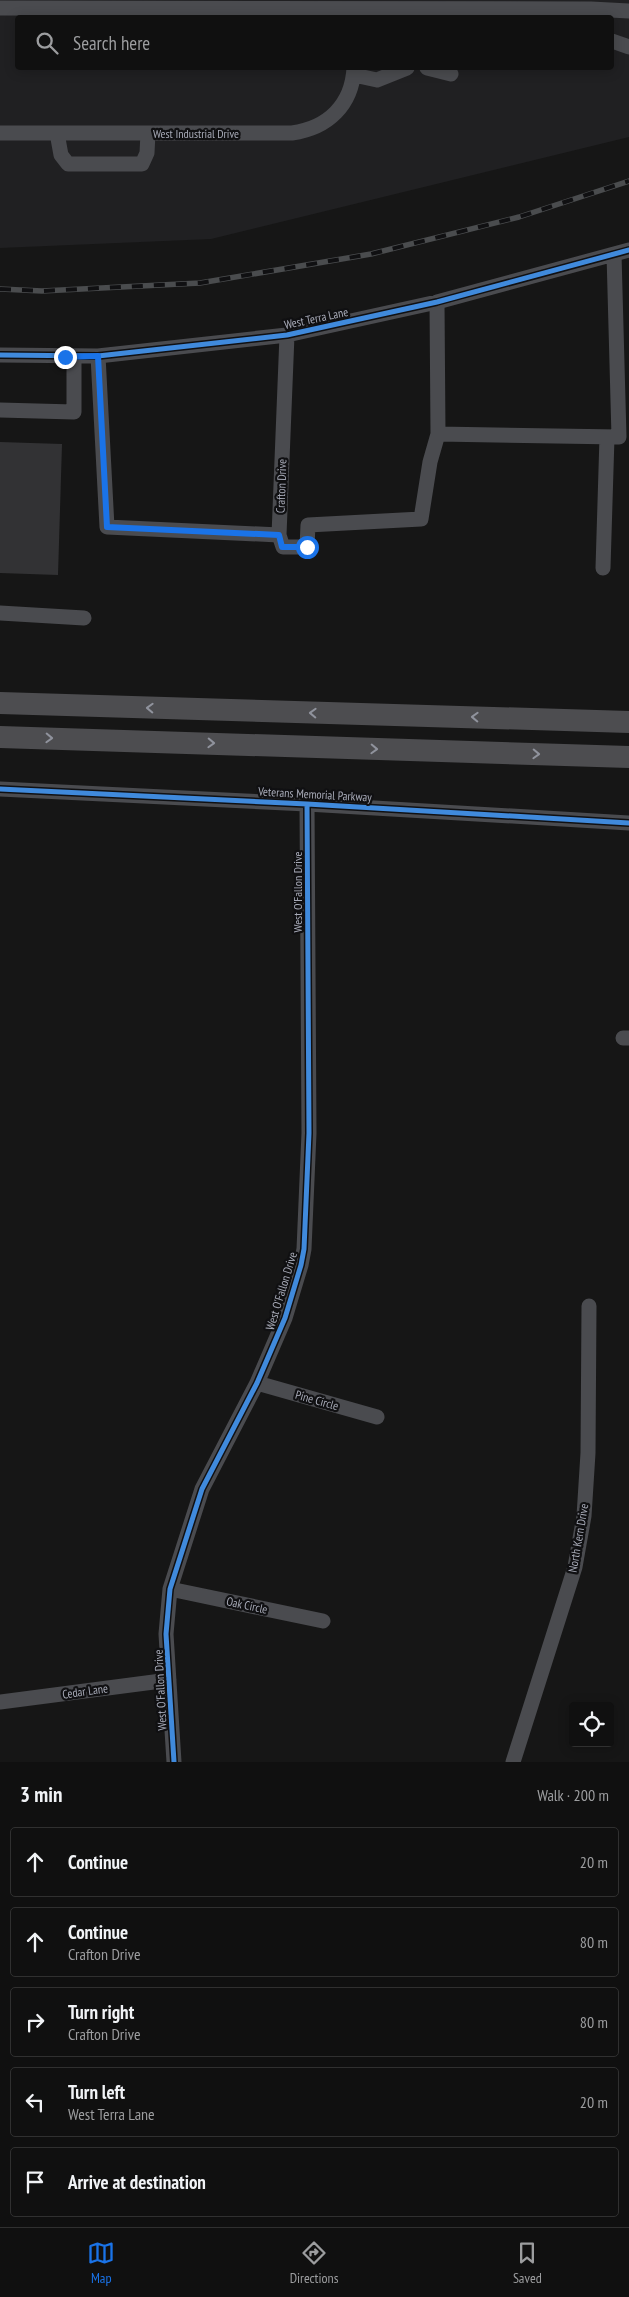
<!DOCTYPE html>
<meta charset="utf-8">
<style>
:root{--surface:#101010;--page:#191919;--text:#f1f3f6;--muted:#9c9d9f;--line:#303030;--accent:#1a73e8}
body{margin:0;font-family:"PT Sans Narrow",sans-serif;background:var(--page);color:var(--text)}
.controls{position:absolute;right:15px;bottom:15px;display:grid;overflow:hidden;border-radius:5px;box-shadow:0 2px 12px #0003}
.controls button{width:45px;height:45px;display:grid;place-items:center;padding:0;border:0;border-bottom:1px solid var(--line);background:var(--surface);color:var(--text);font:25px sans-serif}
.stop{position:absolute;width:15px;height:15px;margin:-11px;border:4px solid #1a73e8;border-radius:50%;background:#fff}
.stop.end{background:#1a73e8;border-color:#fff;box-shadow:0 1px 5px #0008}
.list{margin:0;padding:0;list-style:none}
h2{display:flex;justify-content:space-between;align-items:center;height:65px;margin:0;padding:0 20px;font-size:21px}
h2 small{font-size:16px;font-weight:400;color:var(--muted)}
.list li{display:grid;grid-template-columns:32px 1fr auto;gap:15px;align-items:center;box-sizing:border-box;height:70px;margin:0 10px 10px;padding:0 10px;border:1px solid var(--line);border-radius:5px}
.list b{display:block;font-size:19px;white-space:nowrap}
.list p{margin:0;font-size:16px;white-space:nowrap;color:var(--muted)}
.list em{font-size:16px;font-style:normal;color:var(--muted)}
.icon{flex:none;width:28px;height:28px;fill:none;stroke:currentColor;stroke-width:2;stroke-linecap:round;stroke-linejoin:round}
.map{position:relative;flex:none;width:629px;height:1762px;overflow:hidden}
.search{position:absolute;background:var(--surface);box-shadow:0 2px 12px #0003;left:15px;right:15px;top:15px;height:55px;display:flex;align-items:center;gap:12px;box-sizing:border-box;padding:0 18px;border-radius:5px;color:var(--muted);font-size:19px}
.sheet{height:465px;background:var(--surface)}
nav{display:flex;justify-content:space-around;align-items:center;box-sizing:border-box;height:70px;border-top:1px solid var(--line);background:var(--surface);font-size:14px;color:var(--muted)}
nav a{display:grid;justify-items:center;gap:2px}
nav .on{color:var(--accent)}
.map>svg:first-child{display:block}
.built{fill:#202022;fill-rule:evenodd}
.building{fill:#323234}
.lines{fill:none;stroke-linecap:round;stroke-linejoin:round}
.minor{stroke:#4a4b4f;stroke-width:15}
.highway{stroke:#4d4d50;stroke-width:22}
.rail-casing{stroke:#4a4c4e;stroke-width:5.5}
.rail{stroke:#101012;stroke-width:4;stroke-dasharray:11;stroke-linecap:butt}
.cycleway-casing{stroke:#101012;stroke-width:8}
.cycleway{stroke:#408adc;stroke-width:5}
.oneway{stroke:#90939d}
.route{stroke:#1a73e8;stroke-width:6}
.labels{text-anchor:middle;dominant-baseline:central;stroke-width:4.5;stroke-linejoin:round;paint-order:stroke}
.street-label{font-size:12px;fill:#a7aab7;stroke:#101012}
</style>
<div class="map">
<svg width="629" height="1762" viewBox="0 0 629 1762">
<rect width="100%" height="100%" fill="#161616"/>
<path class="built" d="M0,0H629V137L211,239L0,248ZM18,18H612V68H18Z"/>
<path class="building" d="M0,442L62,444L58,575L0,573Z"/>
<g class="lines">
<path class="minor" d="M0,8L591,9L629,11
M612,41L629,47
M427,68L451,74
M354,75L377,80L407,68
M0,133H292C328,128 352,105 354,68
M57,133L61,155L68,164H142L147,153L148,133
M437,302L438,434L619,437L614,254
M0,355L98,356L287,335L437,302L629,250
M98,356L107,527L279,535L287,335
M0,410L74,412V357
M279,535L283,547H307L308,525L421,519L430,462L438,434
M603,568L607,437
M0,613L84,618
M0,789L307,804L629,823
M623,1038H629
M257,1383L377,1417
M170,1589L323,1621
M0,1702L169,1680
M174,1762L166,1634L170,1589L202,1489L257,1383L285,1318L301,1265L304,1249L309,1133L307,804
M513,1762L575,1567L584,1516L588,1453L589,1306"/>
<path class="highway" d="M0,703L629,722
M0,737L629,757"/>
<g class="rail-casing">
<path id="rail" d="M0,289L42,291L200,283L371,254L519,217L629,181"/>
</g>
<use href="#rail" class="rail"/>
<g class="cycleway-casing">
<path id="cycleway" d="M0,355L98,356L287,335L437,302L629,250
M0,789L307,804L629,823
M174,1762L166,1634L170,1589L202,1489L257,1383L285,1318L301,1265L304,1249L309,1133L307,804"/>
</g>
<use href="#cycleway" class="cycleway"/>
</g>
<defs><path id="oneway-chevron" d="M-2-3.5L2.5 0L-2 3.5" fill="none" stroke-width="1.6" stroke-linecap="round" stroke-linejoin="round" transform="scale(1.25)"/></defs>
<g class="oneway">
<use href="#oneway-chevron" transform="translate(150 708) rotate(-178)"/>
<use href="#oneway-chevron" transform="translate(313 713) rotate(-178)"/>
<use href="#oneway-chevron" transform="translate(475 717) rotate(-178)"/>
<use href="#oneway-chevron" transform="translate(49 738) rotate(2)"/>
<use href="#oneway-chevron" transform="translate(211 743) rotate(2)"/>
<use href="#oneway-chevron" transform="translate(374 749) rotate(2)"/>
<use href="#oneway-chevron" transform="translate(536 754) rotate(2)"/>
</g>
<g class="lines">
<path class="route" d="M65,357L98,356L107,527L279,535L282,547H307"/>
</g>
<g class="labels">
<g class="street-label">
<text x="196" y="133">West Industrial Drive</text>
<text transform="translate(316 318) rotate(-12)">West Terra Lane</text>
<text transform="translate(281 486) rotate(-88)">Crafton Drive</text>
<text transform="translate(315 794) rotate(3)">Veterans Memorial Parkway</text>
<text transform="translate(297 892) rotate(-90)">West O'Fallon Drive</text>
<text transform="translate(281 1291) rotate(-73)">West O'Fallon Drive</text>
<text transform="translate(317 1400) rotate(16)">Pine Circle</text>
<text transform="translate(578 1538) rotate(-80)">North Kern Drive</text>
<text transform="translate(247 1605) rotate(12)">Oak Circle</text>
<text transform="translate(160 1690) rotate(-93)">West O'Fallon Drive</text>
<text transform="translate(85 1691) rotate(-8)">Cedar Lane</text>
</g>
</g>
</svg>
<div class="controls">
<button><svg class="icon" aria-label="locate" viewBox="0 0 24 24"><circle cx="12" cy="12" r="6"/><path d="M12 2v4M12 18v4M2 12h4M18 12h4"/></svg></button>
</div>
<div class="stop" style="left:307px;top:547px"></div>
<div class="stop end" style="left:65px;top:357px"></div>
<div class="search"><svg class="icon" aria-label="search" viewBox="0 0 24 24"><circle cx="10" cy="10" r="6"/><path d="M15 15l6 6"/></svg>Search here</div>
</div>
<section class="sheet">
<h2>3 min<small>Walk · 200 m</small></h2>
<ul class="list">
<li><svg class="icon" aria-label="ahead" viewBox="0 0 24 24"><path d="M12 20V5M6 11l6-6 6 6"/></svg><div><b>Continue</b></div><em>20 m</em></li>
<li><svg class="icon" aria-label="ahead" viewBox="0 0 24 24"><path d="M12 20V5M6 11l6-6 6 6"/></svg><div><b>Continue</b><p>Crafton Drive</p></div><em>80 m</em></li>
<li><svg class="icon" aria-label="right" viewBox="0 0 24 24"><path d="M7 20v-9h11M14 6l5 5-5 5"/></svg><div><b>Turn right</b><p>Crafton Drive</p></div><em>80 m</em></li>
<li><svg class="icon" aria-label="left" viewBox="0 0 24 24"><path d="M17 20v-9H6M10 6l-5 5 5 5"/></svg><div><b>Turn left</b><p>West Terra Lane</p></div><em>20 m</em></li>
<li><svg class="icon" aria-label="arrive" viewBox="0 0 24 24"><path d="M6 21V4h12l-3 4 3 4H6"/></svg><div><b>Arrive at destination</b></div></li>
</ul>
</section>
<nav>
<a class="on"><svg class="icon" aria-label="map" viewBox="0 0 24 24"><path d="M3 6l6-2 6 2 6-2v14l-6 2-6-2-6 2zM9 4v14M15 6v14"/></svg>Map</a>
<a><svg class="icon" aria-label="directions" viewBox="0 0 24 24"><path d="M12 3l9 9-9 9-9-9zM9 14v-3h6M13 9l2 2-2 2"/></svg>Directions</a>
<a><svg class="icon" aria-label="saved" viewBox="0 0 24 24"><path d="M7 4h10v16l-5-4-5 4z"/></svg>Saved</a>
</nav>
